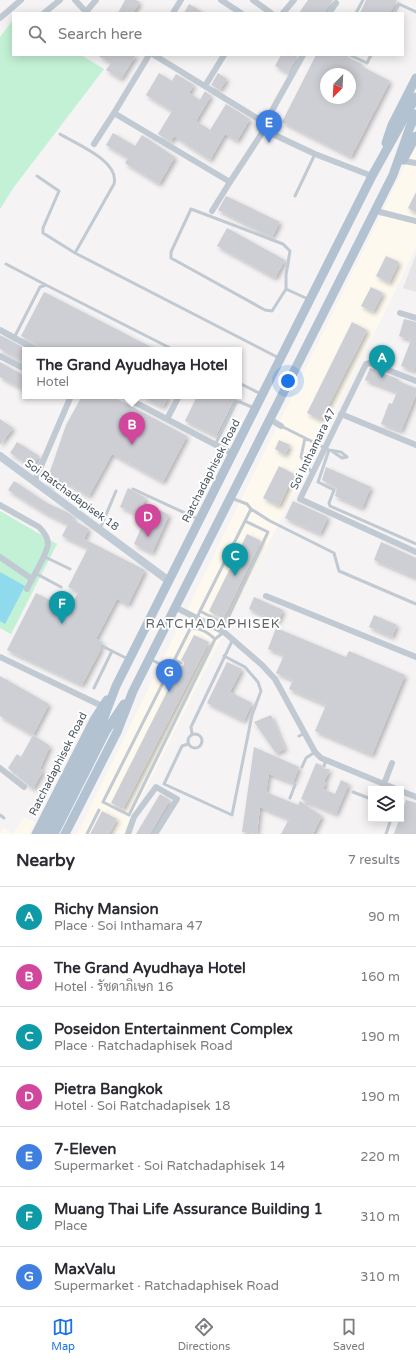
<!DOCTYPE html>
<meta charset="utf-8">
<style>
:root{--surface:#fff;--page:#f2f2f3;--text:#2b2b33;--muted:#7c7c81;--line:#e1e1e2;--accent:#1a73e8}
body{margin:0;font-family:"Varela Round",Sarabun,sans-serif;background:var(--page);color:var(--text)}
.controls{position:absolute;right:12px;bottom:12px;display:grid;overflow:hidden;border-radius:0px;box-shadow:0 2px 10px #0003}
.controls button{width:36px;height:36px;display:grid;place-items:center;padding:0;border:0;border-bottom:1px solid var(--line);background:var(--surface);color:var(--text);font:20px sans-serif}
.compass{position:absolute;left:320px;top:68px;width:36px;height:36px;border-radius:50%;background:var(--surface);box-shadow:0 2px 10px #0003;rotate:204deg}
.you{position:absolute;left:288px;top:381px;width:14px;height:14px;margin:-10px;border:3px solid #fff;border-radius:50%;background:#1a73e8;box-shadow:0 0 0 6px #1a73e833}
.badge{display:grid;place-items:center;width:26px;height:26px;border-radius:50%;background:var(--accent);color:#fff;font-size:13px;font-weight:700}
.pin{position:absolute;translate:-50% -33px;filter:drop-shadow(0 1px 2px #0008)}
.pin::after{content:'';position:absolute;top:21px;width:14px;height:12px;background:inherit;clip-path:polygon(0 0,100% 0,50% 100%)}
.popup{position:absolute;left:22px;top:347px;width:220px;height:52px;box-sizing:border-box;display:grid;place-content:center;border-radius:0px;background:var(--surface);filter:drop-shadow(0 1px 3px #0005);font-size:13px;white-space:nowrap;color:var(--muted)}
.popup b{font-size:15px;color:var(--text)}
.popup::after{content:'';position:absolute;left:50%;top:100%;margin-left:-8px;border:8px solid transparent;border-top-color:var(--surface)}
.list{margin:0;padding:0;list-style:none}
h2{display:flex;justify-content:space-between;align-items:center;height:52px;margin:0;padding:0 16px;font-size:17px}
h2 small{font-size:13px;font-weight:400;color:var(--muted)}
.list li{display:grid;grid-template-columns:26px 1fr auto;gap:12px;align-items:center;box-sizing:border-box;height:60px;padding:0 16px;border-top:1px solid var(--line)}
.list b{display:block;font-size:15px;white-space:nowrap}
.list p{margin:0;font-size:13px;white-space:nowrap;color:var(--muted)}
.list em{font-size:13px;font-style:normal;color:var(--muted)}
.icon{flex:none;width:22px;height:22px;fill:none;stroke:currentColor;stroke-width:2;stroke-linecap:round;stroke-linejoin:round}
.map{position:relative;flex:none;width:416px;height:834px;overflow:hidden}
.search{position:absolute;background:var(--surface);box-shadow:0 2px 10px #0003;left:12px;right:12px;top:12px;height:44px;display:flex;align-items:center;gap:10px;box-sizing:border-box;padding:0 14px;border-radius:0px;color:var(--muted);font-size:15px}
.sheet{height:472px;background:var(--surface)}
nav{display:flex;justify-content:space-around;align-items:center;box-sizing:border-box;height:56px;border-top:1px solid var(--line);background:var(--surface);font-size:11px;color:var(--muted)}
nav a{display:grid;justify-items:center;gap:2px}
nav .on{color:var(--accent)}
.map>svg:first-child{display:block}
.commercial{fill:#fdf9ef}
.education{fill:#e6e4e5}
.green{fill:#c3f1d5}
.water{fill:#90daee}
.building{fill:#cdcfd5;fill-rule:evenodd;filter:url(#shadow)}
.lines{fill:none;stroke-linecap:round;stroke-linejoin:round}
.lane{stroke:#c1cad2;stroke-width:3}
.street{stroke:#c1cad2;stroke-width:6}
.secondary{stroke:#c1cbd6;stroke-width:8}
.primary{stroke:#b3c2d1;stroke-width:9}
.labels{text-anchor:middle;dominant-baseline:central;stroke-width:4;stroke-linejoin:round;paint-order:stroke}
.street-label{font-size:11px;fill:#4a5661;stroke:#fff}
.quarter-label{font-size:13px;letter-spacing:1px;fill:#5f6368;stroke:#fff}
</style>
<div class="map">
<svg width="416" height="834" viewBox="0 0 416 834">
<defs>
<filter id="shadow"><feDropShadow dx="2.5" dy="2.5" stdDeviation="2" flood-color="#0004"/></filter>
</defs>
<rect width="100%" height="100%" fill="#f5f3f3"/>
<path class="commercial" d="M416,143V247L385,312L123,834H77Z
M24,817L36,822L29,834H0L3,827L13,834Z"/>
<path class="education" d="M416,254V292L403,288Z"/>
<path class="green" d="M13,20V55H81L104,69L14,187L0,209V37Z
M0,511L57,544L11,634L0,628Z"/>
<path class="water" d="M0,572L25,586L5,624L0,621Z"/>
<path class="building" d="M125,0H136L140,2L133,13H118Z
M308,0H333L324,13H299Z
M366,0H397L390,13H360Z
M189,4L204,13H184Z
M97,55H136L121,79L106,70L111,63Z
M281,55H298L288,73L275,66Z
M316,55H347L349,58L362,64L361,66L390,81L351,157L282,122ZM326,74H350V98H326Z
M159,73L172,81L176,74L194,85L189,93L200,100L205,91L211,96L196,121L210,130L226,104L250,119L237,141L225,134L210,160L174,136L171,142L158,134L172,111L146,95Z
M218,73L227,79L220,90L211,85Z
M113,133L135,146L142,135L175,157L159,184L125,163L128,158L106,145Z
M416,192V213L408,208Z
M226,196L280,222L272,237L218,210Z
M227,228L285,260L275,278L217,246Z
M386,256L399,262L389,283L376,276Z
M371,287L383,293L373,312L361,306Z
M44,292L157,350H41L39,346L21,336Z
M404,319L416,322V366L414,371L401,366L411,340L399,336Z
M352,322L367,330L321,420L307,413Z
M0,335L28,350H25V363L0,349Z
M0,362L25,376V390L0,377Z
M370,368L398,379V381L416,388V395L401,431L381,424L389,403L392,404L397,392L365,380Z
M82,396H112L187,436L163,482L112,454L89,496L60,480L57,487L46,483L66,425Z
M140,396H169L163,407Z
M197,396H236L216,436L185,421Z
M0,419L13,428L0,445Z
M279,440L290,445L285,455L275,449Z
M17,442L39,456L32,467L10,453Z
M279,466L294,474L279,506L263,498Z
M326,467L371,487L362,508L335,496L337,488L322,480Z
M14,481L47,503L67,512L74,517L73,520L89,529L84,539L145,570L128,605L117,599L96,639L104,643L100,644L101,649L82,685L7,650L36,593L69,610L78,592L68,587L88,548L62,536L68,524L45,513L8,490Z
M128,488L146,498L138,515L120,507Z
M293,501L328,517L320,534L285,518Z
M160,510L169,515L152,553L134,544L142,526L151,530Z
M247,534L261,541L223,619L209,611Z
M381,542L416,558V578L374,560Z
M254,597L283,610L278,622L249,609Z
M374,615L397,625L392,637L369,627Z
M276,628L346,657L349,651L405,675L372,755L315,731L326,705L289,689L293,680L276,673L284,655L268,649Z
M194,635L209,642L123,809L111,803L180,666L184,665V662L181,660Z
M227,662L242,669L230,692L252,703L244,721L207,703Z
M0,676L49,704L33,735L0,716Z
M271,715L285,749L276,753L254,722Z
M33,735L50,746L40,769L43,771L33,789L8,768L17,754L21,757Z
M254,747L299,767L293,783L269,774L266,792L298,805L300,801L322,816L313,834H281L289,819L260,807L257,834L242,832Z
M316,763L321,765L323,769H330L324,782L326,783L323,789L335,794L341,780L349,784L336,814L301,799Z
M160,794L170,800L150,834H136Z
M406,800L416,803V834H394Z
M102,811L117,819L109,834H90Z"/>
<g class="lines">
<path class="lane" d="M356,13L363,0
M394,13L399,4L416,12
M350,55L367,63L371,55
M60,134C76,144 120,161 114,184L75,253L279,358
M37,176L59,191L43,228V233L75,253
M295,196L315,154
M191,209L283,244L290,251L286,275V289L272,311L265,310L171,258V252Z
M6,264L46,285
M286,289L308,299
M14,338L40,287L46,285L174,350
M239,383L261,394
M281,426L329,450L318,482L334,490L329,503L330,506L416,544
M305,438L301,457L312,473
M215,445L236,402H240L254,408
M329,450L341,452L347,457L342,458L333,452
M133,489L198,519
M231,498L247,504L251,509L245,521
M251,509L270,521L334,553L339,571L416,604
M100,529L116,491
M43,556L70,569
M35,573L61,587
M197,618L200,611L245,521L268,532L226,622L223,623L200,611
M215,639C207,632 200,627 190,629L103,802L129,815L215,639L224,632
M102,646L112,651
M150,659L170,669
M174,660L181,663
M94,688L112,651L128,659
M188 741a7 7 0 1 1 14 0a7 7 0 1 1-14 0Z
M192,734L191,727L233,639
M299,736L305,733
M188,744L182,746L164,784L232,815L252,715L261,691L258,682L245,667L224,656
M324,766L326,760
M302,767L306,758L315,752
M353,792L371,799
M290,798L295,785
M0,815L4,818
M87,834L99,810
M386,834L391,819"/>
<path class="street" d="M75,0L87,13
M221,0L241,13
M253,0L271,13
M44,13L60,0
M85,13L96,0
M173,13L181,0
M283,13L294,0
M329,13L336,3
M0,18L21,0
M149,55L114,113L230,182L264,130L265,123L303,55
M154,55L265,123
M205,86L224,55
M264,130L315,154L372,176
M94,144L114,113
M403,161L416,163
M212,211L230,182
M376,211L416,221
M400,313L416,318
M0,330L37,350
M0,356L25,369
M416,381L370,363L366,364L300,499L416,552
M123,396L233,454
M341,414L416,445
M167,419L179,396
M271,420L281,426
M35,480L71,396
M0,505L39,527C44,532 48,537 48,544C47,555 32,578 27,589
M0,557L32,579
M266,596L416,657
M175,607L224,632L262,665L275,679L315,752L321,758L396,789
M0,657L102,706
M0,768L24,787
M384,784L392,763
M401,791L416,797
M128,834L134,817L156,787L177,799L155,834"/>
<path class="secondary" d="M0,456L169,581"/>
<path class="primary" d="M386,143L392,125L416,78
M403,160L416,136
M36,834L94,720L107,700
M46,834L100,728L116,686L372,176L416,97
M54,834L106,731L124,704
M65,834L117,732L133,691L393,175L410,127L416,114"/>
</g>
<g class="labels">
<g class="street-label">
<text transform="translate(313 449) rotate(-64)">Soi Inthamara 47</text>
<text transform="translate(211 471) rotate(-63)">Ratchadaphisek Road</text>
<text transform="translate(72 495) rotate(36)">Soi Ratchadapisek 18</text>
<text transform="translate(58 764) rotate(-63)">Ratchadaphisek Road</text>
</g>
<g class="quarter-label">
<text x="213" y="624">RATCHADAPHISEK</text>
</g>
</g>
</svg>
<div class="controls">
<button><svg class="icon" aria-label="layers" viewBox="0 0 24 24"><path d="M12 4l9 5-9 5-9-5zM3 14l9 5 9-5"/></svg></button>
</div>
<svg class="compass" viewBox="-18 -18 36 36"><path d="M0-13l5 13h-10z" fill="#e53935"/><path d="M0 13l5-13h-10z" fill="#7c7c81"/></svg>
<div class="you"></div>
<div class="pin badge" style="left:382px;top:378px;background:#0f9aa8">A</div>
<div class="pin badge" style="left:132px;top:445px;background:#d1479c">B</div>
<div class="popup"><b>The Grand Ayudhaya Hotel</b>Hotel</div>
<div class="pin badge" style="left:235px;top:576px;background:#0f9aa8">C</div>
<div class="pin badge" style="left:148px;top:537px;background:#d1479c">D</div>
<div class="pin badge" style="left:269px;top:143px;background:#3f7fe0">E</div>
<div class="pin badge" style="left:62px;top:624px;background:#0f9aa8">F</div>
<div class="pin badge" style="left:169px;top:692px;background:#3f7fe0">G</div>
<div class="search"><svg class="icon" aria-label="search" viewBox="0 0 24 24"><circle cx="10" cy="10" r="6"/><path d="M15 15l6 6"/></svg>Search here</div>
</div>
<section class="sheet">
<h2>Nearby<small>7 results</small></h2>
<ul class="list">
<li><span class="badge" style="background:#0f9aa8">A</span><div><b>Richy Mansion</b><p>Place · Soi Inthamara 47</p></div><em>90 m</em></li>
<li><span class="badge" style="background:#d1479c">B</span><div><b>The Grand Ayudhaya Hotel</b><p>Hotel · รัชดาภิเษก 16</p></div><em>160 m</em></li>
<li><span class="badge" style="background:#0f9aa8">C</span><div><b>Poseidon Entertainment Complex</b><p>Place · Ratchadaphisek Road</p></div><em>190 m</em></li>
<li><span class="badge" style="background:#d1479c">D</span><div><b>Pietra Bangkok</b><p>Hotel · Soi Ratchadapisek 18</p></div><em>190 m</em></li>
<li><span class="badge" style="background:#3f7fe0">E</span><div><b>7-Eleven</b><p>Supermarket · Soi Ratchadaphisek 14</p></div><em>220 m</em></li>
<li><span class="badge" style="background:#0f9aa8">F</span><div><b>Muang Thai Life Assurance Building 1</b><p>Place</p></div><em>310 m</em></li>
<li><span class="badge" style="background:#3f7fe0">G</span><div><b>MaxValu</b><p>Supermarket · Ratchadaphisek Road</p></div><em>310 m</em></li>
</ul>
</section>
<nav>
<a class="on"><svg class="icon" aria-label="map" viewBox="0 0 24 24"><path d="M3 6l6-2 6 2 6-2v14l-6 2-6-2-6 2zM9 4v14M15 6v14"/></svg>Map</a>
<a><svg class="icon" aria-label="directions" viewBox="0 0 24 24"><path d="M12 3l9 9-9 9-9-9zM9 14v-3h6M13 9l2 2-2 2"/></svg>Directions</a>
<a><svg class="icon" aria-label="saved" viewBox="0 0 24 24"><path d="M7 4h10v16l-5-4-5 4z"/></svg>Saved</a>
</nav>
